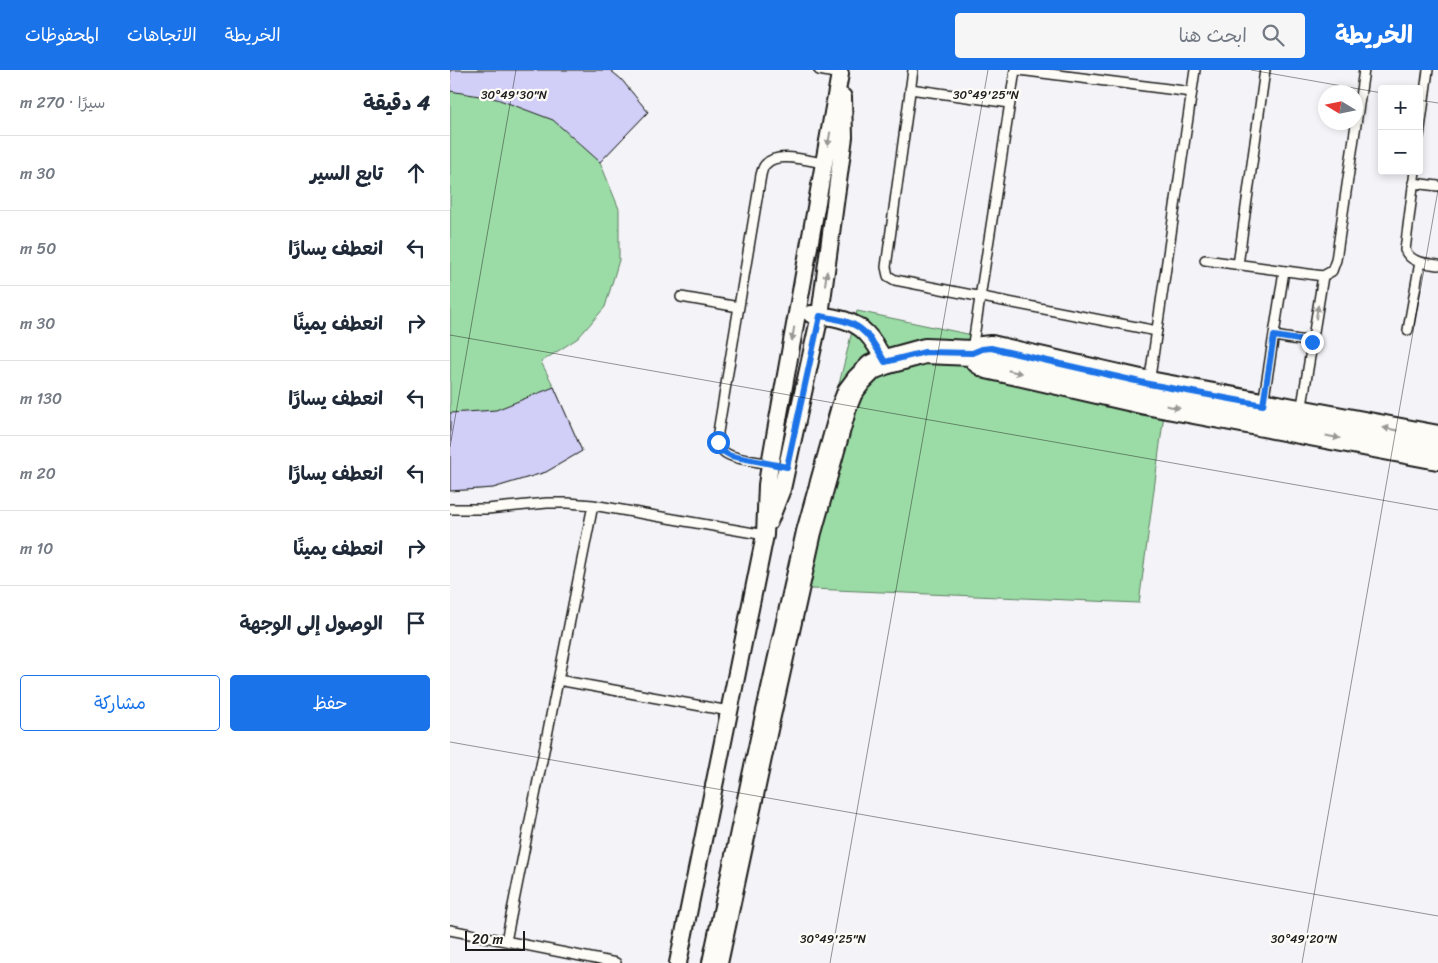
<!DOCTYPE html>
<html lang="ar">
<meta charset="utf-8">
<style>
:root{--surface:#fff;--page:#f6f6f7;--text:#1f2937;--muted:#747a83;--line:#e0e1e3;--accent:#1a73e8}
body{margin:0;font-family:Sriracha,"Playpen Sans Arabic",sans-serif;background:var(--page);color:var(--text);direction:rtl}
.controls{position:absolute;right:15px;top:15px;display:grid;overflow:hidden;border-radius:5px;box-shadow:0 2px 8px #0003}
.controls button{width:45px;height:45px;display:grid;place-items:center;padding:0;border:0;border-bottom:1px solid var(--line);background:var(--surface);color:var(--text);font:25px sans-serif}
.compass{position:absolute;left:868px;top:15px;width:45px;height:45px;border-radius:50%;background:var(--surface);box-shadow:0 2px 8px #0003;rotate:280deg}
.scale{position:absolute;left:15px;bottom:12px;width:60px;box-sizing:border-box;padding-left:5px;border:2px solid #1c1c1c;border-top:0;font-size:14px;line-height:18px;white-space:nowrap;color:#1c1c1c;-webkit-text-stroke:4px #fdfcf7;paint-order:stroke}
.stop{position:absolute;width:15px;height:15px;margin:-11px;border:4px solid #1a73e8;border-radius:50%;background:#fff}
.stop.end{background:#1a73e8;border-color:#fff;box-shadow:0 1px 5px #0008}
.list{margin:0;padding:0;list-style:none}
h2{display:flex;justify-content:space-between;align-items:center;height:65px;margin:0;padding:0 20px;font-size:21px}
h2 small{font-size:16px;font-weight:400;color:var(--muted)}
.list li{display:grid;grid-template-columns:32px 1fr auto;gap:15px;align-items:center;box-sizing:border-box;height:75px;padding:0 20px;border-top:1px solid var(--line)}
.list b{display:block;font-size:19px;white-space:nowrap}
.list em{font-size:16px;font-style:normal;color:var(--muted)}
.actions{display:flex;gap:10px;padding:15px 20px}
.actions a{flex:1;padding:11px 0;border:1px solid var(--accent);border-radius:5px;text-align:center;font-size:18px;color:var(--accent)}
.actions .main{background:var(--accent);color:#fff}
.icon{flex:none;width:28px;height:28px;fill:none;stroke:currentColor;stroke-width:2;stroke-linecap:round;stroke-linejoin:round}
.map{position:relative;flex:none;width:988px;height:893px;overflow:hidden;direction:ltr}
header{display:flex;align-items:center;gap:30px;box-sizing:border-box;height:70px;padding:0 25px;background:var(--accent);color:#fff}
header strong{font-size:24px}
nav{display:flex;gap:28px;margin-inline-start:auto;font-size:18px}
.search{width:350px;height:45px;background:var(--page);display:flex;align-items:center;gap:12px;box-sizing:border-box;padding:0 18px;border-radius:5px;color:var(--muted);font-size:19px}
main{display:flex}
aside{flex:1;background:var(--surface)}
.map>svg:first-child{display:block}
.green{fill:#9bdca6;stroke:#5c7c61}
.building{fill:#d1cef7;stroke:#1c1c1c}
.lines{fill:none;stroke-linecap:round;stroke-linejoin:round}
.service-casing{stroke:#1c1c1c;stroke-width:12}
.minor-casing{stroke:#1c1c1c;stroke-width:20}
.secondary-casing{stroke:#1c1c1c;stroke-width:28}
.service{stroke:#fdfcf7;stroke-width:9}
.minor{stroke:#fdfcf7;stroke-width:16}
.secondary{stroke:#fdfcf7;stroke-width:24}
.oneway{fill:#989794}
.route{stroke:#1a73e8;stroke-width:6}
.ticks{fill:none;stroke:#1c1c1c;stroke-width:1;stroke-opacity:0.45}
.ticks-label{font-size:12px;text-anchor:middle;fill:#1c1c1c;stroke:#fdfcf7;stroke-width:4.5;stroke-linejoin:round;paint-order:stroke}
</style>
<header>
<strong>الخريطة</strong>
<div class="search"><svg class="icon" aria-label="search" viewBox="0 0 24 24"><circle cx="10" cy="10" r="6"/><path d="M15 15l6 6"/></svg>ابحث هنا</div>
<nav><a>الخريطة</a><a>الاتجاهات</a><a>المحفوظات</a></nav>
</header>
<main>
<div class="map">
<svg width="988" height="893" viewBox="0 0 988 893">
<rect width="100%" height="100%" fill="#f4f3f7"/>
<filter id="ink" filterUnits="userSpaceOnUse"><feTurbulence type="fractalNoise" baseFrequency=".02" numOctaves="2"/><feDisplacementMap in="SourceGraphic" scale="10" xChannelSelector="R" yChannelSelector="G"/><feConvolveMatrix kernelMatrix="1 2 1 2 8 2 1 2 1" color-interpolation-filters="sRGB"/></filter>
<g filter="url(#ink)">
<path class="green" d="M0,0H160L171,9L198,42L150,92L169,139V190L155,237L128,268L91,292L104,317L132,381L96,402L43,418L0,421Z
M407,241L719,306L689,533L339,518Z"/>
<path class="building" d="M0,0H160L171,9L198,42L150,92L103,50L47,29L0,21Z
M104,317L132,381L96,402L43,418L0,421V343L46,340Z"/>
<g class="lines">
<g class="service-casing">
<path id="service" d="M369,0L390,4
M463,0L436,197L438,206L445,210L707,261
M569,0L742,22
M460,19L560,33
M969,66L978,0
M965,101L955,180C961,193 975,193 988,195
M963,113L988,116
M755,190L873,206L882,201L886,190L914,0
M788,195L815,0
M231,227L289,237
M958,260L970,192
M824,266L862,272
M522,280L565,0
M699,314L745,0
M813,334L834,201
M851,342L873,206
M320,394C308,391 282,390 273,381C268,376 268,369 268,362L311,105C312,101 313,96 316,94C327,81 359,91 374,93
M0,439H37L97,433H118L143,435L315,465
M108,610L279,641
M0,860L166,893
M56,871L143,435"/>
</g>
<g class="minor-casing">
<path id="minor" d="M361,244C380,247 402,248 416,263C424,271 430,282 435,292
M319,452L332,419L370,245L394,67L393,27
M228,893L315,465L317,415L320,394L390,4"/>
</g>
<g class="secondary-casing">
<path id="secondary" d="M522,283L529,291L537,296L696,332L988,387
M265,893L317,650L359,462L394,337L400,322L409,310L422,297L435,292L475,281L522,283L532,279L541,278L699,314L988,368"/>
</g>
<use href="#service" class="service"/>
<use href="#minor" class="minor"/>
<use href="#secondary" class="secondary"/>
</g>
<defs><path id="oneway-solid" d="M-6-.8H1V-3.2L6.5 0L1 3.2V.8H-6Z" transform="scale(1.25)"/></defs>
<g class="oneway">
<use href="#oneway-solid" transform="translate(379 69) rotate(100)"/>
<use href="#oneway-solid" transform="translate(376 208) rotate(-82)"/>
<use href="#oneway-solid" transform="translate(867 242) rotate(-81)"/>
<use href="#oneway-solid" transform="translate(343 264) rotate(100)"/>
<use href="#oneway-solid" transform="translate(565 302) rotate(13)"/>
<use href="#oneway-solid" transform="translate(723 337) rotate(11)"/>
<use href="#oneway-solid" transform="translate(940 359) rotate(-169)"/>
<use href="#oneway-solid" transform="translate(883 367) rotate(11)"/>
</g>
</g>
<g class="lines" filter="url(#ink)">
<path class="route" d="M268,372L272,381L281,386L337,397L370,246C410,252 415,258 435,292L475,282L522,283L532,279L541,278L699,314L813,335L824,266L862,272"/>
</g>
<path class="ticks" d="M801,0L932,23M969,30L988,33M0,265L988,440M0,377L66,0M0,672L988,846M380,893L538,0M852,893L988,120"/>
<g class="ticks-label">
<text x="536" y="29">30°49'25"N</text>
<text x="64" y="29">30°49'30"N</text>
<text x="383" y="873">30°49'25"N</text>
<text x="854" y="873">30°49'20"N</text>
</g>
</svg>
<div class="controls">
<button>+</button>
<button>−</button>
</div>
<svg class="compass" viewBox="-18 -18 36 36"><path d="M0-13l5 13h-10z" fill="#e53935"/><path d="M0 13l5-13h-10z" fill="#747a83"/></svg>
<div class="scale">20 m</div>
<div class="stop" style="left:268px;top:372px"></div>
<div class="stop end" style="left:862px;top:272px"></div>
</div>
<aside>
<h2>4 دقيقة<small>سيرًا · 270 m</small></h2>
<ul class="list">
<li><svg class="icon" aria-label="ahead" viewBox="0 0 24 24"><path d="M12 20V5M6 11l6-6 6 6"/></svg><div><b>تابع السير</b></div><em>30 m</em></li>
<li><svg class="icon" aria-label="left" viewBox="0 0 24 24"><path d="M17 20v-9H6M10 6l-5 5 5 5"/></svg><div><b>انعطف يسارًا</b></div><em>50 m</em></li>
<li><svg class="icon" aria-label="right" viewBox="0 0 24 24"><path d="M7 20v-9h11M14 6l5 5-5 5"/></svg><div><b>انعطف يمينًا</b></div><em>30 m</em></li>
<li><svg class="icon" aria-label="left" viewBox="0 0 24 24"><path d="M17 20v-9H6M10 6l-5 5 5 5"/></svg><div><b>انعطف يسارًا</b></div><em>130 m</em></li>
<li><svg class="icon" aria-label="left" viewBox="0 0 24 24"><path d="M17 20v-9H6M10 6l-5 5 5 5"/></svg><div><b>انعطف يسارًا</b></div><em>20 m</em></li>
<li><svg class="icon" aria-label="right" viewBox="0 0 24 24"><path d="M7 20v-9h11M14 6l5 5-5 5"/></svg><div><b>انعطف يمينًا</b></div><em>10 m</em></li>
<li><svg class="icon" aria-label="arrive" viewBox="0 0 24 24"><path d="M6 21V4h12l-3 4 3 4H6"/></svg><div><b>الوصول إلى الوجهة</b></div></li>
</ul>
<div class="actions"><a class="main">حفظ</a><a>مشاركة</a></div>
</aside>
</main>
